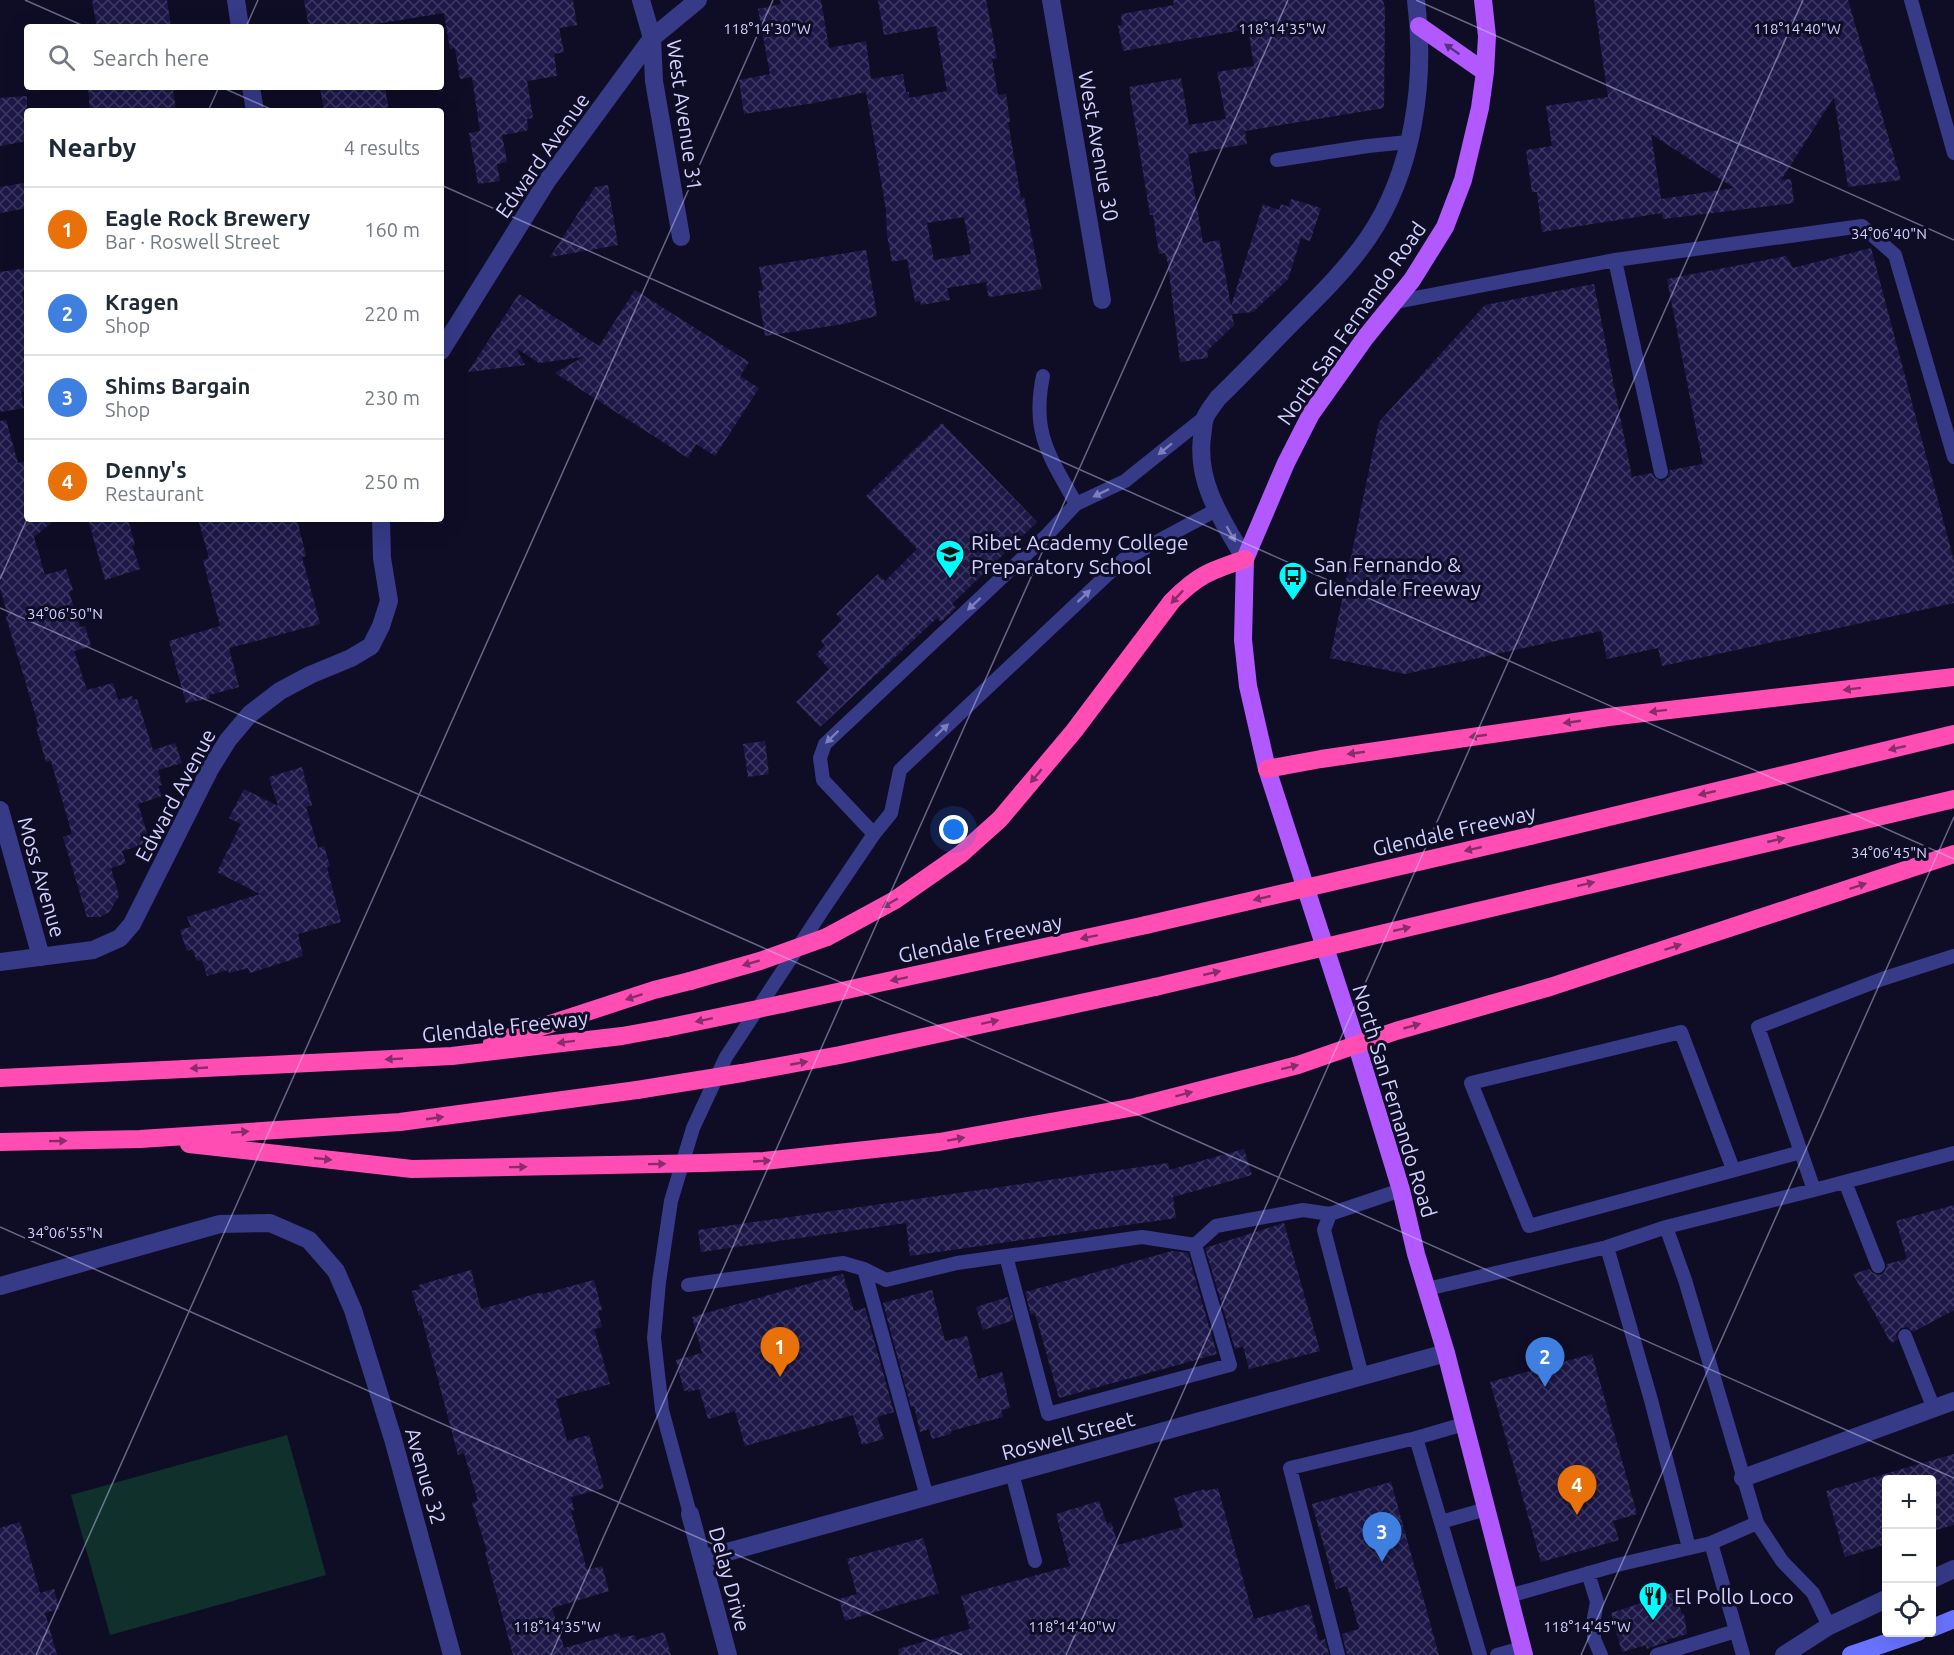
<!DOCTYPE html>
<meta charset="utf-8">
<style>
:root{--surface:#fff;--page:#f2f2f3;--text:#1f2937;--muted:#747a83;--line:#e0e1e3;--accent:#ea580c}
body{margin:0;font-family:Ubuntu,sans-serif;background:var(--page);color:var(--text)}
.controls{position:absolute;right:18px;bottom:18px;display:grid;overflow:hidden;border-radius:6px;box-shadow:0 6px 24px #0002}
.controls button{width:54px;height:54px;display:grid;place-items:center;padding:0;border:0;border-bottom:2px solid var(--line);background:var(--surface);color:var(--text);font:30px sans-serif}
.you{position:absolute;left:954px;top:830px;width:21px;height:21px;margin:-15px;border:4px solid #fff;border-radius:50%;background:#1a73e8;box-shadow:0 0 0 9px #1a73e833}
.badge{display:grid;place-items:center;width:39px;height:39px;border-radius:50%;background:var(--accent);color:#fff;font-size:20px;font-weight:700}
.pin{position:absolute;translate:-50% -50px;filter:drop-shadow(0 2px 3px #0008)}
.pin::after{content:'';position:absolute;top:32px;width:21px;height:18px;background:inherit;clip-path:polygon(0 0,100% 0,50% 100%)}
.list{margin:0;padding:0;list-style:none}
h2{display:flex;justify-content:space-between;align-items:center;height:78px;margin:0;padding:0 24px;font-size:26px}
h2 small{font-size:20px;font-weight:400;color:var(--muted)}
.list li{display:grid;grid-template-columns:39px 1fr auto;gap:18px;align-items:center;box-sizing:border-box;height:84px;padding:0 24px;border-top:2px solid var(--line)}
.list b{display:block;font-size:22px;white-space:nowrap}
.list p{margin:0;font-size:20px;white-space:nowrap;color:var(--muted)}
.list em{font-size:20px;font-style:normal;color:var(--muted)}
.icon{flex:none;width:33px;height:33px;fill:none;stroke:currentColor;stroke-width:2;stroke-linecap:round;stroke-linejoin:round}
.map{position:relative;flex:none;width:1954px;height:1655px;overflow:hidden}
.search{position:absolute;background:var(--surface);box-shadow:0 6px 24px #0002;left:24px;top:24px;width:420px;height:66px;display:flex;align-items:center;gap:15px;box-sizing:border-box;padding:0 21px;border-radius:6px;color:var(--muted);font-size:22px}
.panel{position:absolute;background:var(--surface);box-shadow:0 6px 24px #0002;left:24px;top:108px;width:420px;height:414px;border-radius:6px}
.map>svg:first-child{display:block}
.green{fill:#10302c}
.building{fill:url(#building-cross-hatch);fill-rule:evenodd}
.lines{fill:none;stroke-linecap:round;stroke-linejoin:round}
.lane{stroke:#363a87;stroke-width:14}
.street{stroke:#363a87;stroke-width:18}
.secondary{stroke:#6973ff;stroke-width:18}
.primary{stroke:#b159ff;stroke-width:18}
.highway{stroke:#ff4db3;stroke-width:18}
.highway-bridge{stroke:#ff4db3;stroke-width:18}
.oneway{fill:#582f88}
.oneway2{fill:#7d7ebd}
.oneway3{fill:#872d6c}
.ticks{fill:none;stroke:#d3d2ff;stroke-width:1.5;stroke-opacity:0.45}
.labels{text-anchor:middle;dominant-baseline:central;stroke-width:6;stroke-linejoin:round;paint-order:stroke}
.street-label{font-size:21px;fill:#d3d2ff;stroke:#0f0d26}
.poi-label{font-size:21px;fill:#d3d2ff;stroke:#0f0d26;text-anchor:start}
.ticks-label{font-size:15px;text-anchor:middle;fill:#d3d2ff;stroke:#0f0d26;stroke-width:6;stroke-linejoin:round;paint-order:stroke}
</style>
<div class="map">
<svg width="1954" height="1655" viewBox="0 0 1954 1655">
<defs>
<pattern id="building-cross-hatch" width="8" height="8" patternUnits="userSpaceOnUse" patternTransform="scale(1.5)"><rect width="8" height="8" fill="#1d1848"/><path d="M0 0l8 8M0 8l8-8" fill="none" stroke="#3d3963"/></pattern>
</defs>
<rect width="100%" height="100%" fill="#0f0d26"/>
<path class="green" d="M287,1435L326,1575L110,1635L71,1495Z"/>
<path class="building" d="M92,0H167L171,27H97Z
M304,0H573L577,25L559,28L564,52L554,54L557,76L527,81L533,118L527,119L528,129L526,131L502,135L507,162L497,164L500,181L478,184L469,133L480,131L472,77L460,79L455,48L450,49L444,13L369,25L370,27H309Z
M780,0H821L829,48L866,41L871,79L903,74L906,92H909V98L947,91L936,26L884,35L878,0H986L997,58L992,59L998,95L1006,94L1010,122H1008L1021,198L1024,197L1042,289L990,297L988,295L986,282L947,288L950,300L921,305L920,301L915,302L907,259L892,262L887,235L886,210L866,92L814,103L744,114L739,80L770,74L758,9L781,4ZM964,217L971,254L934,260L927,223Z
M1173,0H1383L1385,10L1384,108L1245,131L1247,144L1188,154L1203,243L1219,240L1231,306L1263,204L1279,210L1281,204L1289,207L1291,199L1321,208L1310,241L1301,238L1288,279L1253,312L1232,314L1234,325L1207,351L1208,358L1180,362L1168,264L1165,253L1159,254L1153,215H1150L1129,87L1181,78L1189,125L1226,119L1217,72L1254,66L1248,29L1123,51L1118,25H1122L1121,14L1174,5Z
M1594,0H1848L1901,180L1848,187L1834,97L1781,180L1791,179L1794,203L1663,219L1662,213L1542,232L1537,192H1532L1526,150L1552,146L1546,106L1608,97ZM1651,134L1734,188L1661,199Z
M88,87H173L176,111H90Z
M320,87H385L389,111H324Z
M27,96V141L0,146V98Z
M24,183L27,208L0,213V187Z
M608,185L618,245L550,257L595,187Z
M1871,248L1954,561V603L1662,666L1658,648L1607,659L1601,631L1405,674L1330,658L1379,422L1485,305L1594,284L1632,477L1652,473L1655,478L1662,481L1667,478L1670,470L1703,464L1667,279L1786,256L1793,268Z
M866,250L877,316L843,324L765,336L758,291L763,290L759,267Z
M27,268V291L22,292L27,322V391L21,392L24,408L0,412V272Z
M635,290L749,362L740,376L759,388L715,456L696,444L688,458L555,373L583,357L539,363L516,348L525,365L468,372L519,294L599,346Z
M6,420L18,463L27,461V519H56L34,537L45,575L66,569L73,590L69,592L80,627L85,626L91,646L74,651L87,690L113,683L118,700L132,696L133,700L137,699L153,750L175,743L182,763L158,770L162,785L158,786L162,796L138,804L150,843L122,851L126,863L111,868L119,896L109,912L100,917H87L63,837L72,834L51,761L46,762L36,727H39L6,617L8,616L0,588V421Z
M942,423L1037,522L952,604L956,608L941,622L937,618L820,727L796,702L829,669L816,654L825,645L821,641L842,620L836,614L878,574L885,581L917,549L866,496Z
M88,519H128L135,545L132,546L140,569L105,580Z
M198,519H297L306,556L302,557L320,624L229,648L239,687L209,695L210,698L186,703L169,641L220,626L203,560L209,558Z
M765,741L769,774L748,777L743,744Z
M302,767L312,805L306,807L318,848L324,846L330,866L327,867L341,922L298,934L303,956L250,973L248,968L229,973L228,970L207,976L202,960L197,961L192,949L187,951L180,930L191,927L187,917L260,894L217,872L241,824L229,818L244,789L278,806L269,777Z
M1244,1149L1252,1175L1173,1197L1176,1218L910,1256L906,1223L701,1252L698,1230L1168,1163L1169,1170Z
M1954,1205V1310L1913,1332L1907,1327L1901,1328L1896,1334L1897,1340L1891,1343L1853,1274L1869,1269L1873,1273L1881,1275L1885,1271L1887,1264L1907,1259L1896,1221Z
M1284,1223L1320,1351L1249,1369L1243,1346L1235,1349L1205,1248Z
M1172,1251L1188,1253L1217,1354L1059,1398L1035,1313L1031,1315L1025,1292Z
M471,1270L481,1309L542,1292V1294L594,1280L602,1310L598,1311L602,1327L594,1329L610,1384L556,1399L567,1441L589,1435L604,1488L571,1497L574,1510L571,1511L587,1570L602,1566L609,1591L552,1608L564,1648L619,1633L620,1638L635,1635L636,1640L664,1632L671,1655H513L485,1552L487,1551L472,1503L478,1501L464,1453L458,1455L421,1315L419,1316L412,1291L420,1289L419,1285Z
M843,1274L854,1311L865,1308L894,1412L877,1417L884,1439L862,1445L853,1415L745,1446L735,1411L708,1419L699,1389L688,1392V1390L684,1391L676,1360L702,1353L692,1317Z
M932,1290L945,1341L967,1336L978,1379L1002,1372L1010,1408L1001,1410L1003,1417L951,1431V1434L932,1439L929,1429L920,1432L914,1406L911,1407L883,1303Z
M1008,1297L1014,1320L983,1330L976,1307Z
M1592,1354L1637,1514L1613,1521L1619,1540L1541,1562L1490,1382Z
M1954,1454V1525L1932,1531V1479L1887,1478V1544L1845,1557L1826,1491Z
M1391,1482L1439,1655H1347L1342,1634L1359,1629L1347,1586L1336,1589L1312,1504Z
M1218,1488L1254,1619L1309,1604L1319,1641L1325,1639L1329,1655H899L898,1649L970,1629L961,1596L1070,1566L1056,1514L1099,1501L1107,1524L1111,1522L1118,1545L1183,1527L1174,1498L1205,1489L1206,1491Z
M20,1522L40,1593L54,1589L59,1609L45,1613L57,1655H0V1528Z
M923,1538L939,1593L845,1621L839,1599L857,1594L847,1559Z
M1675,1592L1682,1614H1684L1687,1634L1667,1640L1668,1642L1654,1646L1647,1649L1646,1645L1622,1652L1611,1613Z"/>
<g class="lines">
<path class="lane" d="M1911,0L1954,153
M1277,160L1368,146L1408,142
M1615,260L1661,472
M1395,302L1615,260L1862,226L1895,255L1954,457
M1043,376C1031,434 1050,456 1076,504
M874,834L823,780L820,758L825,744L1047,535L1076,504L1125,481L1205,417
M1733,1169L1681,1032L1471,1083L1529,1226L1801,1152
M1845,1182L1878,1266
M1814,1190L1758,1027L1882,979L1954,956
M1330,1214L1324,1230L1362,1376
M1666,1227L1607,1247L1651,1400L1689,1548
M1006,1256L1048,1414L1230,1365L1195,1245L1216,1226L1303,1210L1330,1214L1401,1190
M864,1269L927,1497
M688,1285L843,1263L864,1269L886,1280L957,1263L1142,1237L1195,1245
M1427,1289L1607,1247
M1905,1336L1934,1409
M1416,1438L1464,1424
M1012,1473L1035,1561
M690,1514L662,1410L654,1338L659,1282L671,1201L693,1128L726,1057L822,911L874,834L891,813L900,770L1123,560L1216,510
M1441,1522L1486,1509
M1588,1573L1597,1602L1594,1618V1639L1601,1655
M1509,1596L1617,1565L1711,1543
M1829,1626L1813,1593L1782,1561L1757,1523L1685,1280L1666,1227L1814,1190L1954,1153
M1338,1655L1290,1468L1416,1438L1480,1655
M1497,1655L1522,1648
M1657,1655L1736,1631
M1743,1655L1711,1543L1757,1523"/>
<path class="street" d="M236,0L240,27
M641,0L652,38L654,81L681,237
M1051,0L1102,300
M251,87L255,111
M441,351L547,181L652,38L698,0
M1245,559C1223,521 1196,484 1202,437C1203,431 1203,424 1205,418C1207,412 1214,404 1218,398C1245,372 1271,344 1298,317C1323,292 1348,267 1368,238C1414,171 1426,79 1416,0
M0,810L41,957
M0,962L93,950L120,938L132,924L210,769L228,740L250,714L280,691L310,675L351,658L371,646L381,626L389,601L382,558L381,519
M0,1286L220,1224L270,1223L309,1240L336,1271L353,1310L393,1439L452,1655
M1743,1478L1954,1401
M690,1514L728,1655
M702,1559L1446,1353
M1932,1579L1954,1569
M1784,1655L1829,1626L1886,1599"/>
<path class="secondary" d="M1932,1628L1954,1619
M1851,1655L1918,1632"/>
<path class="primary" d="M1483,0L1487,36L1485,72L1480,108L1463,180L1445,227L1412,280L1365,338L1311,414L1286,463L1245,559L1243,640L1248,686L1267,769L1357,1046L1401,1190L1416,1254L1446,1353L1524,1655
M1419,26L1485,72"/>
<path class="highway" d="M1267,769L1321,759L1609,717L1954,677
M1530,836L1954,734
M1529,899L1954,799
M827,937L895,900L961,854L1000,819L1074,731L1172,601C1199,574 1210,571 1245,559
M782,1004L1146,925
M492,1043L654,990L690,981
M742,1073L840,1055L1155,987
M0,1078L452,1056L622,1036L666,1028
M0,1142L140,1139L400,1122L637,1090
M189,1144L412,1169L609,1165
M704,1163L764,1161L939,1142L1135,1107L1298,1065L1396,1031L1550,987L1954,854"/>
<path class="highway-bridge" d="M1146,925L1530,836
M690,981L760,961L827,937
M1155,987L1529,899
M666,1028L782,1004
M637,1090L742,1073
M609,1165L704,1163"/>
</g>
<defs><path id="oneway-solid" d="M-6-.8H1V-3.2L6.5 0L1 3.2V.8H-6Z" transform="scale(1.5)"/></defs>
<use class="oneway" href="#oneway-solid" transform="translate(1452 49) rotate(-145)"/>
<g class="oneway2">
<use href="#oneway-solid" transform="translate(1165 449) rotate(141)"/>
<use href="#oneway-solid" transform="translate(1101 493) rotate(154)"/>
<use href="#oneway-solid" transform="translate(1231 534) rotate(60)"/>
<use href="#oneway-solid" transform="translate(1084 596) rotate(-43)"/>
<use href="#oneway-solid" transform="translate(974 604) rotate(137)"/>
<use href="#oneway-solid" transform="translate(942 730) rotate(-43)"/>
<use href="#oneway-solid" transform="translate(832 737) rotate(136)"/>
</g>
<g class="oneway3">
<use href="#oneway-solid" transform="translate(1177 597) rotate(133)"/>
<use href="#oneway-solid" transform="translate(1852 689) rotate(173)"/>
<use href="#oneway-solid" transform="translate(1658 711) rotate(173)"/>
<use href="#oneway-solid" transform="translate(1572 722) rotate(172)"/>
<use href="#oneway-solid" transform="translate(1478 736) rotate(172)"/>
<use href="#oneway-solid" transform="translate(1897 748) rotate(167)"/>
<use href="#oneway-solid" transform="translate(1356 753) rotate(172)"/>
<use href="#oneway-solid" transform="translate(1036 776) rotate(130)"/>
<use href="#oneway-solid" transform="translate(1707 793) rotate(167)"/>
<use href="#oneway-solid" transform="translate(1776 840) rotate(-13)"/>
<use href="#oneway-solid" transform="translate(1473 849) rotate(167)"/>
<use href="#oneway-solid" transform="translate(1586 884) rotate(-14)"/>
<use href="#oneway-solid" transform="translate(1858 886) rotate(-18)"/>
<use href="#oneway-solid" transform="translate(1262 898) rotate(167)"/>
<use href="#oneway-solid" transform="translate(890 903) rotate(150)"/>
<use href="#oneway-solid" transform="translate(1402 929) rotate(-13)"/>
<use href="#oneway-solid" transform="translate(1089 937) rotate(168)"/>
<use href="#oneway-solid" transform="translate(1673 947) rotate(-18)"/>
<use href="#oneway-solid" transform="translate(751 963) rotate(164)"/>
<use href="#oneway-solid" transform="translate(1212 973) rotate(-13)"/>
<use href="#oneway-solid" transform="translate(899 979) rotate(168)"/>
<use href="#oneway-solid" transform="translate(634 997) rotate(162)"/>
<use href="#oneway-solid" transform="translate(704 1020) rotate(168)"/>
<use href="#oneway-solid" transform="translate(990 1022) rotate(-12)"/>
<use href="#oneway-solid" transform="translate(1412 1026) rotate(-16)"/>
<use href="#oneway-solid" transform="translate(566 1042) rotate(173)"/>
<use href="#oneway-solid" transform="translate(394 1059) rotate(177)"/>
<use href="#oneway-solid" transform="translate(799 1063) rotate(-11)"/>
<use href="#oneway-solid" transform="translate(1290 1067) rotate(-14)"/>
<use href="#oneway-solid" transform="translate(199 1068) rotate(177)"/>
<use href="#oneway-solid" transform="translate(1184 1094) rotate(-15)"/>
<use href="#oneway-solid" transform="translate(435 1118) rotate(-8)"/>
<use href="#oneway-solid" transform="translate(240 1132) rotate(-4)"/>
<use href="#oneway-solid" transform="translate(956 1139) rotate(-10)"/>
<use href="#oneway-solid" transform="translate(58 1141) rotate(-1)"/>
<use href="#oneway-solid" transform="translate(323 1159) rotate(6)"/>
<use href="#oneway-solid" transform="translate(762 1161) rotate(-3)"/>
<use href="#oneway-solid" transform="translate(657 1164) rotate(-1)"/>
<use href="#oneway-solid" transform="translate(518 1167) rotate(-1)"/>
</g>
<path class="ticks" d="M25,0L86,27M1416,0L1954,240M246,27L258,0M221,87L275,111M208,111L219,87M441,185L1954,859M0,579L27,519M0,608L1954,1478M0,1227L962,1655M36,1655L773,0M551,1655L1288,0M1066,1655L1803,0M1581,1655L1954,817"/>
<defs>
<g id="school-pin" transform="scale(1.5)"><path d="M0 17L-7.5 6A9.5 9.5 0 1 1 7.5 6Z" fill="#00fcfd" stroke="#0f0d26"/><path d="M0-5L7-2L0 1L-7-2ZM-4 1L0 2.5L4 1V4Q0 6-4 4Z" fill="#111"/></g>
<g id="bus-pin" transform="scale(1.5)"><path d="M0 17L-7.5 6A9.5 9.5 0 1 1 7.5 6Z" fill="#00fcfd" stroke="#0f0d26"/><path d="M-5-6H5V4H4V6H2V4H-2V6H-4V4H-5ZM-3.5-4V0h7V-4ZM-3.5 1.2v1.5H-2V1.2ZM2 1.2v1.5H3.5V1.2Z" fill="#111"/></g>
<g id="restaurant-pin" transform="scale(1.5)"><path d="M0 17L-7.5 6A9.5 9.5 0 1 1 7.5 6Z" fill="#00fcfd" stroke="#0f0d26"/><path d="M-5-6h1v4h1v-4h1v4h1v-4h1v5L-1.5 .5V6h-2V.5L-5-1ZM5-6V6H3V1.5H1.5Q1.5-4 5-6Z" fill="#111"/></g>
</defs>
<g fill-rule="evenodd">
<use href="#school-pin" x="950" y="554"/>
<use href="#bus-pin" x="1293" y="576"/>
<use href="#restaurant-pin" x="1653" y="1596"/>
</g>
<g class="labels">
<g class="street-label">
<text transform="translate(685 115) rotate(82)">West Avenue 31</text>
<text transform="translate(1099 146) rotate(80)">West Avenue 30</text>
<text transform="translate(542 155) rotate(-55)">Edward Avenue</text>
<text transform="translate(1351 323) rotate(-55)">North San Fernando Road</text>
<text transform="translate(175 795) rotate(-62)">Edward Avenue</text>
<text transform="translate(1454 830) rotate(-13)">Glendale Freeway</text>
<text transform="translate(42 877) rotate(74)">Moss Avenue</text>
<text transform="translate(980 938) rotate(-12)">Glendale Freeway</text>
<text transform="translate(505 1026) rotate(-6)">Glendale Freeway</text>
<text transform="translate(1395 1101) rotate(73)">North San Fernando Road</text>
<text transform="translate(1068 1435) rotate(-15)">Roswell Street</text>
<text transform="translate(426 1476) rotate(74)">Avenue 32</text>
<text transform="translate(730 1579) rotate(75)">Delay Drive</text>
</g>
<g class="poi-label">
<text x="971" y="542">Ribet Academy College<tspan x="971" dy="24">Preparatory School</tspan></text>
<text x="1314" y="564">San Fernando &amp;<tspan x="1314" dy="24">Glendale Freeway</tspan></text>
<text x="1674" y="1596">El Pollo Loco</text>
</g>
</g>
<g class="ticks-label">
<text x="767" y="34">118°14'30"W</text>
<text x="1282" y="34">118°14'35"W</text>
<text x="1797" y="34">118°14'40"W</text>
<text x="1889" y="239">34°06'40"N</text>
<text x="65" y="619">34°06'50"N</text>
<text x="1889" y="858">34°06'45"N</text>
<text x="65" y="1238">34°06'55"N</text>
<text x="557" y="1632">118°14'35"W</text>
<text x="1072" y="1632">118°14'40"W</text>
<text x="1587" y="1632">118°14'45"W</text>
</g>
</svg>
<div class="controls">
<button>+</button>
<button>−</button>
<button><svg class="icon" aria-label="locate" viewBox="0 0 24 24"><circle cx="12" cy="12" r="6"/><path d="M12 2v4M12 18v4M2 12h4M18 12h4"/></svg></button>
</div>
<div class="you"></div>
<div class="pin badge" style="left:780px;top:1377px;background:#e8710a">1</div>
<div class="pin badge" style="left:1545px;top:1387px;background:#3f7fe0">2</div>
<div class="pin badge" style="left:1382px;top:1562px;background:#3f7fe0">3</div>
<div class="pin badge" style="left:1577px;top:1515px;background:#e8710a">4</div>
<div class="search"><svg class="icon" aria-label="search" viewBox="0 0 24 24"><circle cx="10" cy="10" r="6"/><path d="M15 15l6 6"/></svg>Search here</div>
<section class="panel">
<h2>Nearby<small>4 results</small></h2>
<ul class="list">
<li><span class="badge" style="background:#e8710a">1</span><div><b>Eagle Rock Brewery</b><p>Bar · Roswell Street</p></div><em>160 m</em></li>
<li><span class="badge" style="background:#3f7fe0">2</span><div><b>Kragen</b><p>Shop</p></div><em>220 m</em></li>
<li><span class="badge" style="background:#3f7fe0">3</span><div><b>Shims Bargain</b><p>Shop</p></div><em>230 m</em></li>
<li><span class="badge" style="background:#e8710a">4</span><div><b>Denny's</b><p>Restaurant</p></div><em>250 m</em></li>
</ul>
</section>
</div>
